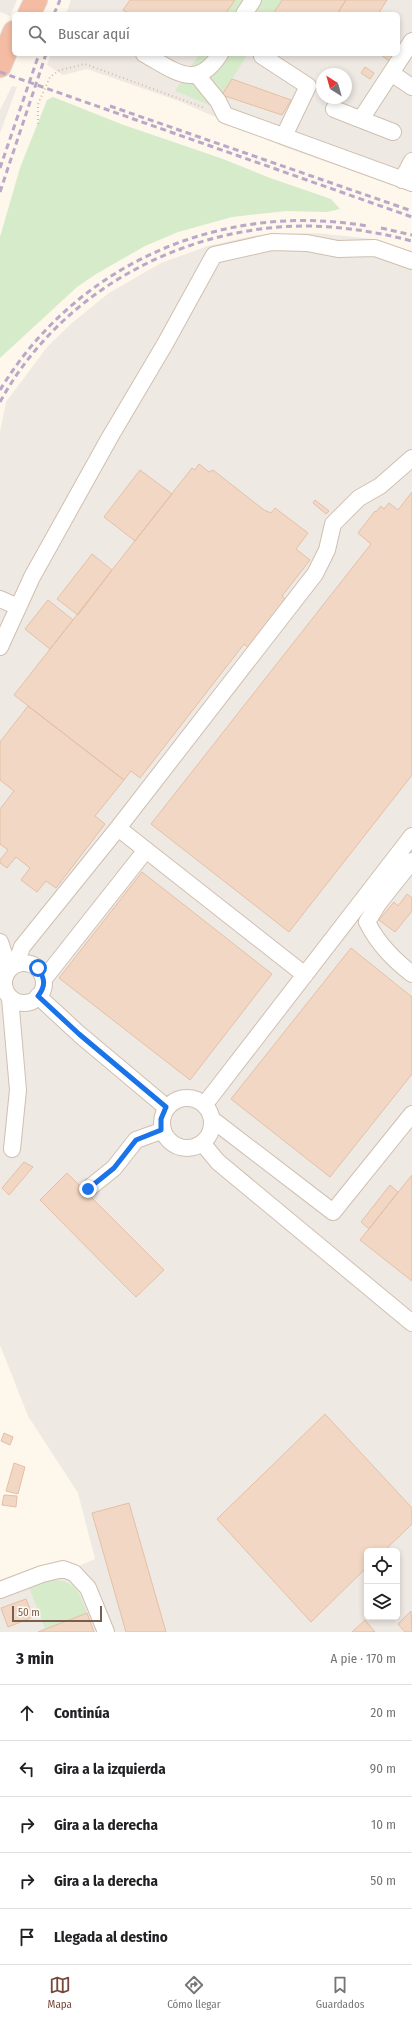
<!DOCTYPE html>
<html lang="es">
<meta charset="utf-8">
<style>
:root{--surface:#fff;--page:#f2f2f2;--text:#202124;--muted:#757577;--line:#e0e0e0;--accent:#78483a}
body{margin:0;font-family:"Fira Sans Condensed",sans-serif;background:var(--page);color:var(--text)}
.controls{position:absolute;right:12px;bottom:12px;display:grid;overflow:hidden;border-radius:6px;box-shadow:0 2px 6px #0003}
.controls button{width:36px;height:36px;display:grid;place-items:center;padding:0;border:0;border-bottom:1px solid var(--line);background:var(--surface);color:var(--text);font:20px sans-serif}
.compass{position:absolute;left:316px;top:68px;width:36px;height:36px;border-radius:50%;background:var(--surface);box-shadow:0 2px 6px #0003;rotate:323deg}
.scale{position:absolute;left:12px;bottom:10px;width:90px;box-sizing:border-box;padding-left:4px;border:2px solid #795e4e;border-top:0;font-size:11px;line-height:14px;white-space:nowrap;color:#795e4e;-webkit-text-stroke:3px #fffaf3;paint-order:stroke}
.stop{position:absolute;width:12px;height:12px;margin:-9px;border:3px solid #1a73e8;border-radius:50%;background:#fff}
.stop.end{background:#1a73e8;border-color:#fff;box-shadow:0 1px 4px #0008}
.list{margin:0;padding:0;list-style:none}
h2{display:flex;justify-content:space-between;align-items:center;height:52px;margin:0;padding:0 16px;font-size:17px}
h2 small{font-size:13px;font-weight:400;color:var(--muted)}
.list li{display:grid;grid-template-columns:26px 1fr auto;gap:12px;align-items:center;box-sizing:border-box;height:56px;padding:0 16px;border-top:1px solid var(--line)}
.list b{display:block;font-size:15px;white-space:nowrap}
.list em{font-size:13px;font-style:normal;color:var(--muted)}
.icon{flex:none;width:22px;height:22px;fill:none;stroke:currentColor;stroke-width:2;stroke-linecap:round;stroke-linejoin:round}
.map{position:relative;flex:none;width:412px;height:1632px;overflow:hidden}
.search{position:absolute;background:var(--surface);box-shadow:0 2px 6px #0003;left:12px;right:12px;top:12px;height:44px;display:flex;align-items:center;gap:10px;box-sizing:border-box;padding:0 14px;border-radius:6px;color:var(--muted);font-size:15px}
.sheet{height:332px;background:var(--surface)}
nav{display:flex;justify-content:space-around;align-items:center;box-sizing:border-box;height:56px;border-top:1px solid var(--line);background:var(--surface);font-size:11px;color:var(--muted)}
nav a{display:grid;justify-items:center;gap:2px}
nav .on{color:var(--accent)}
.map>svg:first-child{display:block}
.industrial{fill:#efe9e4;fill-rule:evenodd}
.green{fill:#d6ebc9}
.building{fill:#f2d8c4;stroke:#e4bfa4}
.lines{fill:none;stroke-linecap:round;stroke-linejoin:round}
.minor-casing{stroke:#d0bfb0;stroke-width:18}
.highway-casing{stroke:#dcd5d1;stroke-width:24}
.path{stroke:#d8bba6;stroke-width:2;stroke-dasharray:1 3;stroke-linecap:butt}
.minor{stroke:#fff;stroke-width:16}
.highway{stroke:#f5bca4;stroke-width:22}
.rail{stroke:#baa8c8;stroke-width:3;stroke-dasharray:6 4;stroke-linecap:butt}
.route{stroke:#1a73e8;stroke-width:5}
</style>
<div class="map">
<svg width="412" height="1632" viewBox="0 0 412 1632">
<rect width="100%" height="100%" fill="#fdf7ec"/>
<path class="industrial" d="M0,0H17L10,16L0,12Z
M71,0H412V192L284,147L179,101L87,69L63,75L47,65L51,54H398V14H66ZM322,74H346V98H322Z
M12,86L17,87L0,133V110Z
M316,233L373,239L412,251V1632H0V1599L95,1559L78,1493L28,1416L0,1345V432L6,402L48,346L73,322L109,293L161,263L208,246L257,235ZM367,1551H397V1617H367Z"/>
<path class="green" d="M235,0H282L273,14H225Z
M199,54H248L214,107L175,91Z
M53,97L121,124L223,159L270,178L331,199L340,209L327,212L286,211L232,217L178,232L145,246L96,274L77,287L0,358V237L20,168L47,100Z
M49,1580C75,1579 79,1591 87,1613L45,1629L29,1587Z"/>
<path class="building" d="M130,0H235L225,14H130L123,10Z
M282,0H346L337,14H273Z
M346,0H387L378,14H337Z
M380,54H394L389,61Z
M365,67L374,73L370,79L361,73Z
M232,79L291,100L282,115L222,95Z
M199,464L209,472L213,470L264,510L271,513L275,508L308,533L296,549L310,560L282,596L287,601L250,649L244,644L140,778L131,771L124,780L14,695L192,468L195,470Z
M140,470L172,494L135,541L104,517Z
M412,492V775L289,932L151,824L371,544L358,533L375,511L376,512L381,506L384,509L389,503L398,510Z
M315,500L329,511L326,514L313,503Z
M92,554L112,570L78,615L57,599Z
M48,600L73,620L50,649L25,629Z
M28,706L124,780L95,816L105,824L56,888L46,881L37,892L21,880L30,868L16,857L7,868L0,863V860L8,850L0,844V809L14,791L0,780V742Z
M142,872L272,974L190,1080L59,978Z
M407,894L412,898V911L395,932L379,920L394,902L398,906Z
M351,948L412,997V1074L330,1177L231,1099Z
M24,1162L33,1167L9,1195L2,1188Z
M67,1173L164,1270L136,1297L40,1200Z
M412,1175V1281L360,1240Z
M390,1185L398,1192L369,1229L361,1222Z
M325,1414L412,1508V1524L384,1551H367V1567L311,1622L217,1519Z
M4,1433L13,1437L10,1445L1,1441Z
M14,1463L25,1467L18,1494L6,1491Z
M4,1495L17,1496L16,1507L2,1505Z
M129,1503L166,1632H126L92,1513Z
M26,1599L33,1617L8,1627L1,1608Z
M411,1611L412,1632H405L398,1624Z
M87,1613L94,1632H38Z
M365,1620L375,1632H352Z"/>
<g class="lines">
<g class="minor-casing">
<path id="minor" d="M244,14L253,0
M144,54C174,70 196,92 220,54
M262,56L308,86L284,136
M391,73L412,87
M197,75L218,101L225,115L412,183
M334,109L393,132
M361,119L412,41
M402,180L412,161
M0,599L18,607
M0,647L32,577L110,437L165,344L214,255L272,242L307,243L338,249L375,248L412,261
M118,828L305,975
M412,861L378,904L367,922C378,944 393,959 412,974
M0,942L9,969
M4 983a20 20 0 1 1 40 0a20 20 0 1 1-40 0Z
M16,964L22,947L118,828L315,574L327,550L333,524L359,498L380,486L412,458
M44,979L146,850
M38,996L79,1034L166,1107
M10,998L18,1090L12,1149
M162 1123a25 25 0 1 1 50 0a25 25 0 1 1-50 0Z
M205,1104L412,836
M213,1120L333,1212L412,1114
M203,1144L218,1162L412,1323
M88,1189L114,1168L136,1140L161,1131
M0,1590L42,1574L63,1569L74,1573L88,1588L106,1632"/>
</g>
<g class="highway-casing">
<path id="highway" d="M29,14L36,0
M0,66L14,32"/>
</g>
<path class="path" d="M38,124V104L50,77L60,70L85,64L205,108"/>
<use href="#minor" class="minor"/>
<use href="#highway" class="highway"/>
<path class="rail" d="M54,14L60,0
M0,72L412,217
M110,106L412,211
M0,168L39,54
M0,192L46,54
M381,228L412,235
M0,390C77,263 222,201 367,226
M0,402C60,292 181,227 304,226C341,226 377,232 412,241"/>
</g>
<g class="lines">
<path class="route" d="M38,968C45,979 46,986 38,996L79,1034L166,1107L161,1119V1130L136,1140L114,1168L88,1189"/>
</g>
</svg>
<div class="controls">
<button><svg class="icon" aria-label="locate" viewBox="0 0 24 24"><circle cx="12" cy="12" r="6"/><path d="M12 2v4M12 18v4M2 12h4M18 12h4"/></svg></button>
<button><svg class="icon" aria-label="layers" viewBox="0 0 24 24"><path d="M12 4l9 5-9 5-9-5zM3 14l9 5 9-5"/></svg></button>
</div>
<svg class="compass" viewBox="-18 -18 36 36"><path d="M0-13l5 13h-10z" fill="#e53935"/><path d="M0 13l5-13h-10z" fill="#757577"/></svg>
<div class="scale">50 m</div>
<div class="stop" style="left:38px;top:968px"></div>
<div class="stop end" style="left:88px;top:1189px"></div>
<div class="search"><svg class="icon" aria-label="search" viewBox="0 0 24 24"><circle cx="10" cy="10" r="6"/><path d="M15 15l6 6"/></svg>Buscar aquí</div>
</div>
<section class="sheet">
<h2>3 min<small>A pie · 170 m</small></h2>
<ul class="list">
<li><svg class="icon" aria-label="ahead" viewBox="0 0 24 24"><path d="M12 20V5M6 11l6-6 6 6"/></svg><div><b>Continúa</b></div><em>20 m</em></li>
<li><svg class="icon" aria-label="left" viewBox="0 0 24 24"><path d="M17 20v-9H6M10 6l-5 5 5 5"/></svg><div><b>Gira a la izquierda</b></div><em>90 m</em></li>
<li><svg class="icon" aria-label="right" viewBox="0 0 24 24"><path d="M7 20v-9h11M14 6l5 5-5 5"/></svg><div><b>Gira a la derecha</b></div><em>10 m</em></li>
<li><svg class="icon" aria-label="right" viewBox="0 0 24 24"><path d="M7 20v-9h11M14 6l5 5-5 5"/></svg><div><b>Gira a la derecha</b></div><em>50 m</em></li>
<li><svg class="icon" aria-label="arrive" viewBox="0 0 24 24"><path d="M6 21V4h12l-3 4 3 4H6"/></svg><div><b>Llegada al destino</b></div></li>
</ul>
</section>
<nav>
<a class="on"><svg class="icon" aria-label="map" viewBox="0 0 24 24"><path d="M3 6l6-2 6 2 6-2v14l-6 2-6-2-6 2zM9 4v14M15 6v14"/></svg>Mapa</a>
<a><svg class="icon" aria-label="directions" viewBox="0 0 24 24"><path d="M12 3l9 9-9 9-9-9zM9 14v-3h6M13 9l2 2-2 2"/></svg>Cómo llegar</a>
<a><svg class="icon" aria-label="saved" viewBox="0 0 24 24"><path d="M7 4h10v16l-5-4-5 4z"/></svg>Guardados</a>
</nav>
